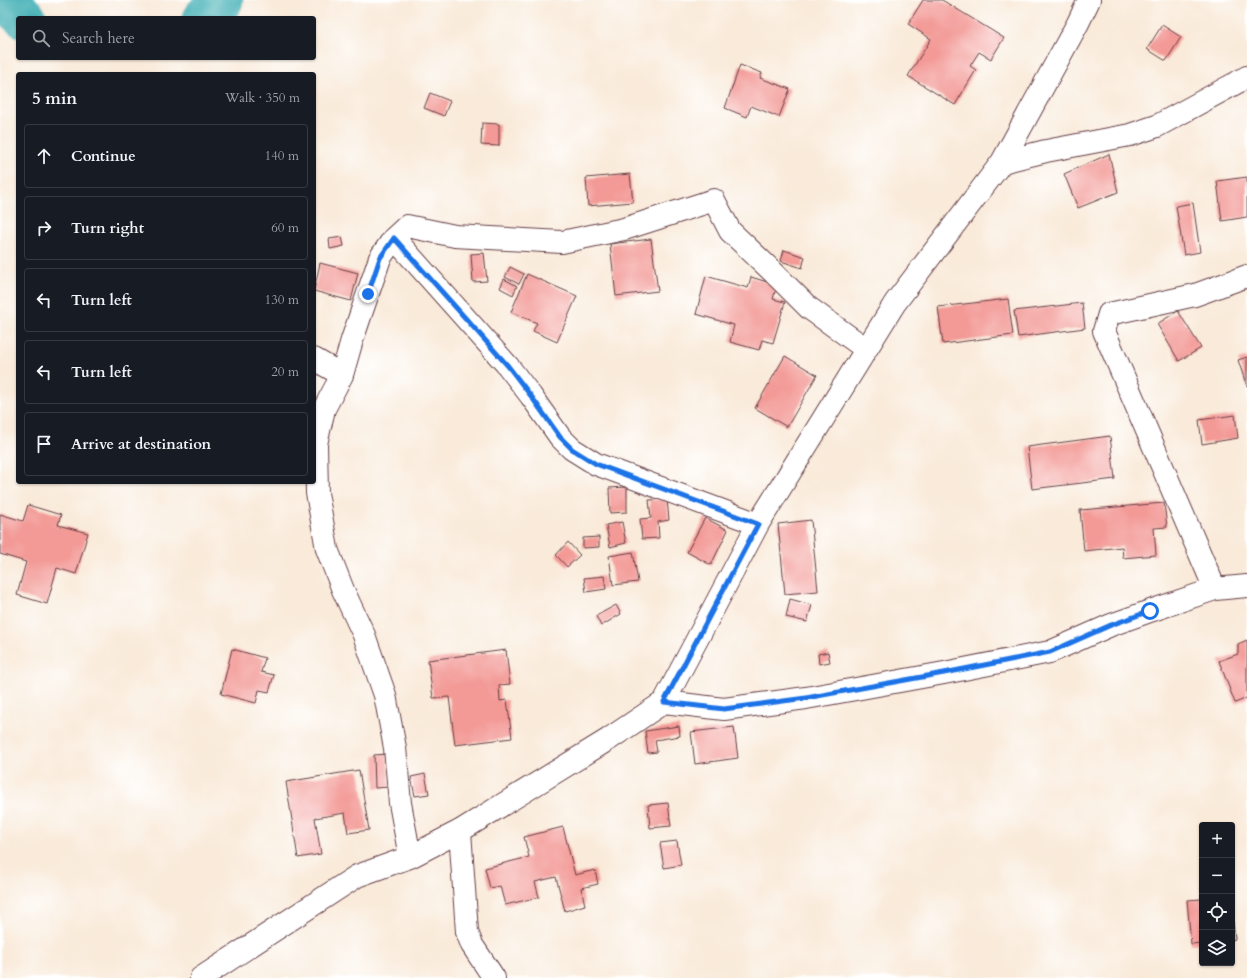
<!DOCTYPE html>
<meta charset="utf-8">
<style>
:root{--surface:#171b24;--page:#242831;--text:#f1f3f6;--muted:#9ea1a6;--line:#363941}
body{margin:0;font-family:Cardo,serif;background:var(--page);color:var(--text)}
.controls{position:absolute;right:12px;bottom:12px;display:grid;overflow:hidden;border-radius:4px;box-shadow:0 1px 3px #0004}
.controls button{width:36px;height:36px;display:grid;place-items:center;padding:0;border:0;border-bottom:1px solid var(--line);background:var(--surface);color:var(--text);font:20px sans-serif}
.stop{position:absolute;width:12px;height:12px;margin:-9px;border:3px solid #1a73e8;border-radius:50%;background:#fff}
.stop.end{background:#1a73e8;border-color:#fff;box-shadow:0 1px 4px #0008}
.list{margin:0;padding:0;list-style:none}
h2{display:flex;justify-content:space-between;align-items:center;height:52px;margin:0;padding:0 16px;font-size:17px}
h2 small{font-size:13px;font-weight:400;color:var(--muted)}
.list li{display:grid;grid-template-columns:26px 1fr auto;gap:12px;align-items:center;box-sizing:border-box;height:64px;margin:0 8px 8px;padding:0 8px;border:1px solid var(--line);border-radius:4px}
.list b{display:block;font-size:15px;white-space:nowrap}
.list em{font-size:13px;font-style:normal;color:var(--muted)}
.icon{flex:none;width:22px;height:22px;fill:none;stroke:currentColor;stroke-width:2;stroke-linecap:round;stroke-linejoin:round}
.map{position:relative;flex:none;width:1247px;height:978px;overflow:hidden}
.search{position:absolute;background:var(--surface);box-shadow:0 1px 3px #0004;left:16px;top:16px;width:300px;height:44px;display:flex;align-items:center;gap:10px;box-sizing:border-box;padding:0 14px;border-radius:4px;color:var(--muted);font-size:15px}
.panel{position:absolute;background:var(--surface);box-shadow:0 1px 3px #0004;left:16px;top:72px;width:300px;height:412px;border-radius:4px}
.map>svg:first-child{display:block}
.lines{fill:none;stroke-linecap:round;stroke-linejoin:round}
.river{stroke:#39abb1;stroke-width:43}
.building{fill:#f39a96}
.street-casing{stroke:#643d45;stroke-width:24}
.street{stroke:#fff;stroke-width:22}
.route{stroke:#1a73e8;stroke-width:5}
</style>
<div class="map">
<svg width="1247" height="978" viewBox="0 0 1247 978">
<rect width="100%" height="100%" fill="#fff"/>
<filter id="ink" filterUnits="userSpaceOnUse"><feTurbulence type="fractalNoise" baseFrequency=".025" numOctaves="2"/><feDisplacementMap in="SourceGraphic" scale="8" xChannelSelector="R" yChannelSelector="G"/><feConvolveMatrix kernelMatrix="1 2 1 2 8 2 1 2 1" color-interpolation-filters="sRGB"/></filter>
<filter id="wash" filterUnits="userSpaceOnUse"><feTurbulence type="fractalNoise" baseFrequency=".012" numOctaves="4" result="noise"/><feDisplacementMap in="SourceGraphic" scale="16" xChannelSelector="R" yChannelSelector="G"/><feGaussianBlur stdDeviation="0.9" result="paint"/><feColorMatrix in="noise" values="0 0 0 0 0 0 0 0 0 0 0 0 0 0 0 0 0 1.4 0 .05"/><feComposite in="paint" operator="in"/></filter>
<g filter="url(#wash)">
<rect width="100%" height="100%" fill="#f9ead9"/>
<g class="lines">
<path class="river" d="M4,0L25,18
M204,18L222,0"/>
</g>
<g id="blocks">
<path class="building" d="M923,0H942L1004,38L991,59L979,52L970,66L976,70L955,105L908,76L931,39L908,24Z
M1162,25L1181,37L1166,61L1147,49Z
M740,65L762,73L760,78L790,89L779,117L751,106L747,117L725,108Z
M430,93L450,101L444,116L424,108Z
M482,123L499,124V146L481,145Z
M1109,154L1118,192L1078,208L1064,174Z
M630,174L633,202L588,206L586,178Z
M1247,177V217L1222,221L1217,181Z
M1193,203L1200,252L1184,255L1176,206Z
M342,237L344,246L330,249L329,239Z
M651,239L658,291L616,296L610,244Z
M784,250L805,257L802,268L781,261Z
M484,253L487,281L473,282L471,254Z
M320,263L358,273L351,301L314,291Z
M510,267L524,274L519,284L505,277Z
M527,274L577,296L557,342L533,331L537,323L511,312Z
M706,276L748,288L751,277L777,285L773,299L785,302L773,343L762,340L759,350L730,342L734,325L696,314Z
M504,279L517,286L513,295L500,288Z
M1008,299L1013,335L943,344L938,307Z
M1082,303L1085,328L1018,337L1014,311Z
M1178,311L1201,348L1179,361L1157,324Z
M785,356L817,375L787,427L755,408Z
M1247,357V387L1238,360Z
M1235,415L1238,438L1202,444L1199,420Z
M1110,436L1115,479L1032,489L1027,447Z
M627,487V512L610,513L609,488Z
M667,499L669,520L658,522L659,538L642,539L640,519L651,518L649,500Z
M1164,503L1167,527L1154,528L1156,555L1123,558L1122,547L1084,551L1080,510Z
M28,505L61,515L58,525L88,533L76,574L57,568L47,604L17,595L26,562L0,554V514L23,521Z
M705,518L728,530L711,565L687,552Z
M811,520L818,591L785,594L778,524Z
M622,522L626,543L610,547L606,525Z
M599,537V547L583,548V538Z
M568,542L580,555L567,567L556,555Z
M633,552L638,582L613,585L609,556Z
M604,576L606,589L586,592L584,578Z
M790,599L812,605L807,622L786,617Z
M616,605L621,614L601,626L596,616Z
M1247,640V698L1235,703L1219,661L1238,654V644Z
M232,649L265,658L261,672L274,675L269,692L259,690L256,703L221,694Z
M506,650L510,684L499,685L500,701L507,700L512,738L455,745L449,697L433,698L428,660Z
M828,652L830,662L819,664L818,654Z
M679,726L680,736L655,740L657,752L648,753L645,731Z
M734,727L738,758L695,764L691,732Z
M388,754L390,787L375,788L374,755Z
M359,770L369,830L348,833L345,813L315,818L321,854L298,858L286,782Z
M425,774L429,794L415,796L411,777Z
M668,803L671,826L650,828L648,805Z
M563,827L575,875L595,870L598,884L581,888L585,905L565,911L556,877L535,882L539,897L505,905L500,886L490,888L485,868L529,857L524,837Z
M677,841L681,865L664,868L660,843Z
M1202,899V943L1191,944L1187,900Z
M1232,921H1233L1235,939L1232,940Z"/>
</g>
</g>
<g filter="url(#ink)">
<use href="#blocks" fill-opacity="0" stroke="#643d45" stroke-width="1"/>
<g class="lines">
<g class="street-casing">
<path id="street" d="M1002,162L1046,151L1130,135L1157,126L1247,77
M394,238L508,366L531,396L560,437L572,449L596,464L758,524
M314,359L342,375
M1215,589L1104,331L1109,314L1195,295L1247,276
M664,702L724,709L806,698L944,673L1050,652L1111,625L1150,611L1215,589L1247,586
M460,831L467,932L472,945L494,978
M410,857L400,803L395,748L385,695L364,635L343,590L327,549L317,493L316,444L324,409L342,375L352,340L380,258L394,238L407,226L455,236L562,242L624,229L714,200L730,231L771,270L809,308L866,349
M201,978L357,876L410,857L460,831L609,739L664,702L758,524L895,303L1002,162L1078,23L1089,0"/>
</g>
<use href="#street" class="street"/>
</g>
</g>
<g class="lines" filter="url(#ink)">
<path class="route" d="M368,294L380,258L394,238L508,366L531,396L560,437L572,449L596,464L758,524L664,702L724,709L806,698L944,673L1050,652L1111,625L1150,611"/>
</g>
</svg>
<div class="controls">
<button>+</button>
<button>−</button>
<button><svg class="icon" aria-label="locate" viewBox="0 0 24 24"><circle cx="12" cy="12" r="6"/><path d="M12 2v4M12 18v4M2 12h4M18 12h4"/></svg></button>
<button><svg class="icon" aria-label="layers" viewBox="0 0 24 24"><path d="M12 4l9 5-9 5-9-5zM3 14l9 5 9-5"/></svg></button>
</div>
<div class="stop" style="left:1150px;top:611px"></div>
<div class="stop end" style="left:368px;top:294px"></div>
<div class="search"><svg class="icon" aria-label="search" viewBox="0 0 24 24"><circle cx="10" cy="10" r="6"/><path d="M15 15l6 6"/></svg>Search here</div>
<section class="panel">
<h2>5 min<small>Walk · 350 m</small></h2>
<ul class="list">
<li><svg class="icon" aria-label="ahead" viewBox="0 0 24 24"><path d="M12 20V5M6 11l6-6 6 6"/></svg><div><b>Continue</b></div><em>140 m</em></li>
<li><svg class="icon" aria-label="right" viewBox="0 0 24 24"><path d="M7 20v-9h11M14 6l5 5-5 5"/></svg><div><b>Turn right</b></div><em>60 m</em></li>
<li><svg class="icon" aria-label="left" viewBox="0 0 24 24"><path d="M17 20v-9H6M10 6l-5 5 5 5"/></svg><div><b>Turn left</b></div><em>130 m</em></li>
<li><svg class="icon" aria-label="left" viewBox="0 0 24 24"><path d="M17 20v-9H6M10 6l-5 5 5 5"/></svg><div><b>Turn left</b></div><em>20 m</em></li>
<li><svg class="icon" aria-label="arrive" viewBox="0 0 24 24"><path d="M6 21V4h12l-3 4 3 4H6"/></svg><div><b>Arrive at destination</b></div></li>
</ul>
</section>
</div>
